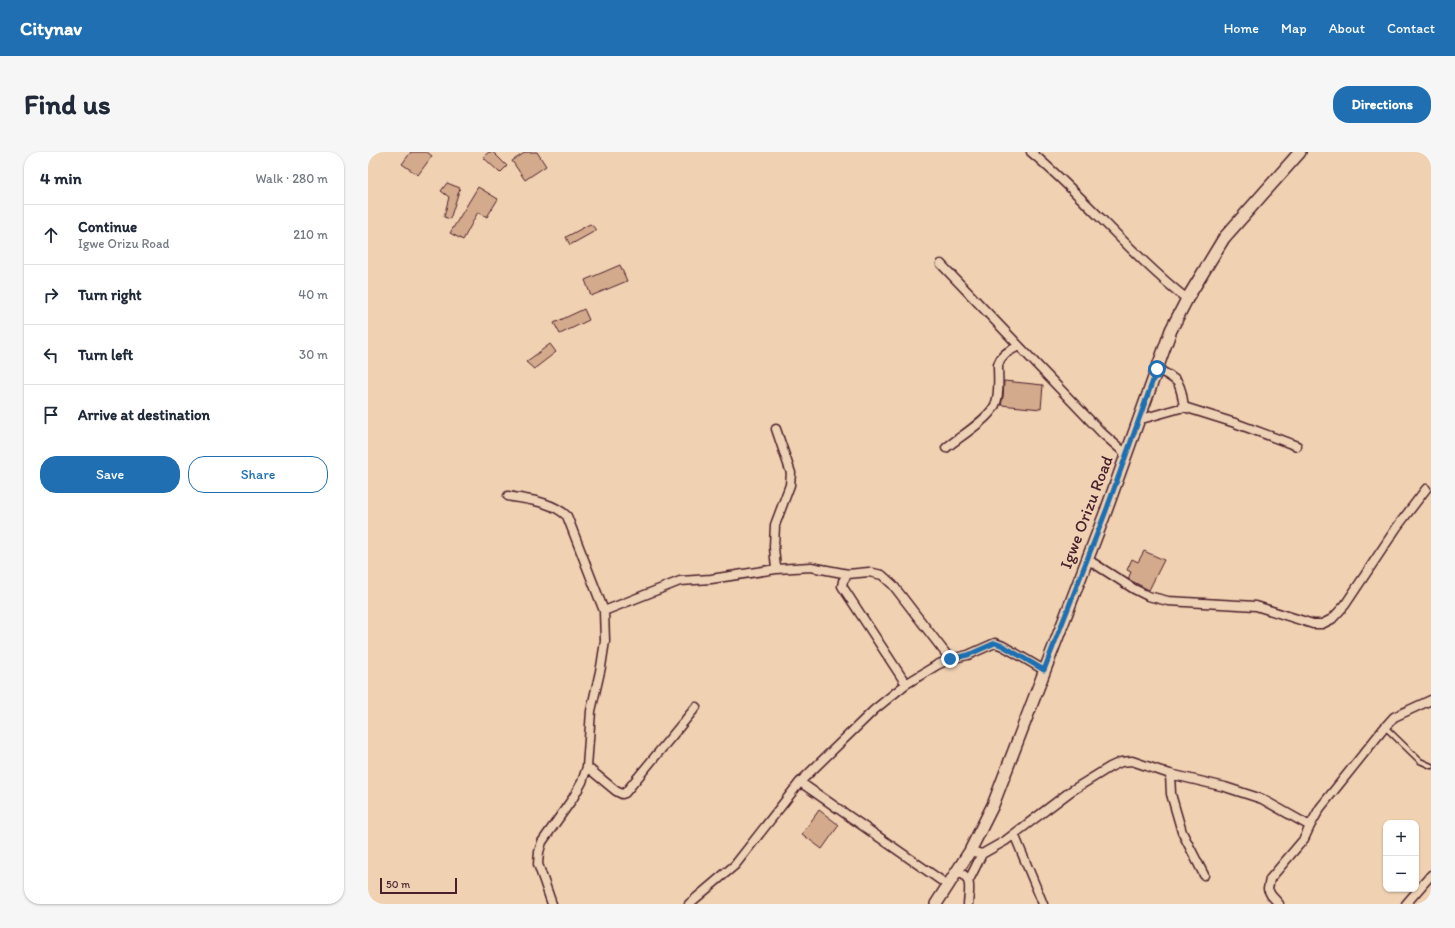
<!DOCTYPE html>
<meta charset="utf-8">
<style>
:root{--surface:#fff;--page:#f6f6f7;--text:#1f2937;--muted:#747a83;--line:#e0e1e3;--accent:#1f6fb2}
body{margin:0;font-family:Itim,sans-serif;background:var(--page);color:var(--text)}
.controls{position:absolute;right:12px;bottom:12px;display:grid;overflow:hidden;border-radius:8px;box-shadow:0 1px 3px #0004}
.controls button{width:36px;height:36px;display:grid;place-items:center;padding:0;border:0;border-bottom:1px solid var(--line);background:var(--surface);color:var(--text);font:20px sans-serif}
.scale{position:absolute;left:12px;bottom:10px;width:77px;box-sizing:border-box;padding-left:4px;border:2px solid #4a1f2b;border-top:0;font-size:11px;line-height:14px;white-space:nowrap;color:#4a1f2b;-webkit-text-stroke:3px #eed2b5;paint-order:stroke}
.stop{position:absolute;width:12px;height:12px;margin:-9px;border:3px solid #1f6fb2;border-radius:50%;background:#fff}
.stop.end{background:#1f6fb2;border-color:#fff;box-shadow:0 1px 4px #0008}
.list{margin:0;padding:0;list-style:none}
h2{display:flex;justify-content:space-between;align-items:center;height:52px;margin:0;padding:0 16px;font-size:17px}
h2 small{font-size:13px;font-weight:400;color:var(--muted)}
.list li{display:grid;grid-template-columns:26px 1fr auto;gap:12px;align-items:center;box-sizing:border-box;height:60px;padding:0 16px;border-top:1px solid var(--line)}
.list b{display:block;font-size:15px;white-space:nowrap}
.list p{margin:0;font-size:13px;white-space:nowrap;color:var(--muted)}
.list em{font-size:13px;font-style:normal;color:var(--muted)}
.actions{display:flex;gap:8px;padding:12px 16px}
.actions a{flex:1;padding:9px 0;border:1px solid var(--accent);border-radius:16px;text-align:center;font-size:14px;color:var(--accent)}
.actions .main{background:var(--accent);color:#fff}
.icon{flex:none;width:22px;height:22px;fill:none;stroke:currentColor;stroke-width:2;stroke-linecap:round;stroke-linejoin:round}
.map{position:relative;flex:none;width:1063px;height:752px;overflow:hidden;border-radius:16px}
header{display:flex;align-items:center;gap:24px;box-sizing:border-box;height:56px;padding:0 20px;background:var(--accent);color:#fff}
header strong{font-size:19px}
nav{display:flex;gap:22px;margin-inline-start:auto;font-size:14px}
.intro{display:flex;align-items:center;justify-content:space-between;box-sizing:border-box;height:96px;padding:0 24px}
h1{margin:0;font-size:28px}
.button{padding:10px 18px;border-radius:16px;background:var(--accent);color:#fff;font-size:14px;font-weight:700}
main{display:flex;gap:24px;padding:0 24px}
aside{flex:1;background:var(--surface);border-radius:16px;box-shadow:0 1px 3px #0004}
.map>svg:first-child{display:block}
.building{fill:#d4aa8d;stroke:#4a1f2b}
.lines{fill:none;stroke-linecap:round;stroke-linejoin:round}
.lane-casing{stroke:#4a1f2b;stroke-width:7}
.street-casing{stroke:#4a1f2b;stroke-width:11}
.secondary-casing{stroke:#4a1f2b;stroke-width:14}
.lane{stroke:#eed2b5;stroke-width:4}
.street{stroke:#eed2b5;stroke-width:8}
.secondary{stroke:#eed2b5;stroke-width:11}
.route{stroke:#1f6fb2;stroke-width:5}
.labels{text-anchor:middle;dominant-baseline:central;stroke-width:3;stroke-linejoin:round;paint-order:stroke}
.street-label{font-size:17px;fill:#4a1f2b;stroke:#eed2b5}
</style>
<header>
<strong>Citynav</strong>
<nav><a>Home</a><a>Map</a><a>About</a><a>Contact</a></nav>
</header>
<div class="intro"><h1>Find us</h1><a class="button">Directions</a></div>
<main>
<aside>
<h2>4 min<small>Walk · 280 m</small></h2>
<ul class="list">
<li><svg class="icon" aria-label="ahead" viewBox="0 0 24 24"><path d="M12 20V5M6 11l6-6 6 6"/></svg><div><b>Continue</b><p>Igwe Orizu Road</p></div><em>210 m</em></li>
<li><svg class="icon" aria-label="right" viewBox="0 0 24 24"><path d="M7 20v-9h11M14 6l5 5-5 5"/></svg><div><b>Turn right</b></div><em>40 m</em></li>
<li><svg class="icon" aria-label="left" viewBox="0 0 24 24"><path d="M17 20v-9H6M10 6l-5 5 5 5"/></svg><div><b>Turn left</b></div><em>30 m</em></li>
<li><svg class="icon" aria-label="arrive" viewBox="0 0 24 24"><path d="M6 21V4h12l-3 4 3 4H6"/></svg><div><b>Arrive at destination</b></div></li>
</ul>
<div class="actions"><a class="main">Save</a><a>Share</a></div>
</aside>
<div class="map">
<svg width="1063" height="752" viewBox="0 0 1063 752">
<rect width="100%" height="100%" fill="#f0d1b2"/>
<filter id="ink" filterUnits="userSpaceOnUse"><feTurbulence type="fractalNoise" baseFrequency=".025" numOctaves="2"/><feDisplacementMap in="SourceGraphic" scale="8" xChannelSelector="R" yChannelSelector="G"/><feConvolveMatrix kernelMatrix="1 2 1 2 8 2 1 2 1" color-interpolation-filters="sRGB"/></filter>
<g filter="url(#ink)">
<path class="building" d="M43,0H59L64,4L50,23L34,12Z
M121,0H125L139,14L132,21L115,5Z
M158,0H169L178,14L157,28L144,9Z
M79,31L92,36L82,67L76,65L81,45L73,39Z
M110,35L130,47L119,65L110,60L95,88L82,81Z
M222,72L229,78L202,93L198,85Z
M252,113L259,129L223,144L217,128Z
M216,157L221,168L192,182L186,171Z
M182,192L188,200L166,217L158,210Z
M636,229L675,233L673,257L633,253L635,245Z
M776,399L796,408L781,438L760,427L763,420L759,418L764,407L770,410Z
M451,658L471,673L454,697L434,682Z"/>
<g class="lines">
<g class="lane-casing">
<path id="lane" d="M1017,575L1052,609L1063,614"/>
</g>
<g class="street-casing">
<path id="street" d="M663,0C718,46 763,103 819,147
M573,112L734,281L758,302
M789,217C812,229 812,229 816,255
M770,268L816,255L867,271L929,294
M578,296C590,286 621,267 627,253C632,243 630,225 630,213C633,202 641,199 651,194
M140,344C160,348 183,349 199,364L236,459L237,489L233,515L223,559L219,615L214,630L205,646L174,690L171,700L170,712L184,752
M719,407L766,437L780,444L800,449L888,454L945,472H954L964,467L977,453L1029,375L1058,337
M408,417L406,395L407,373L422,333L423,321L408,277
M480,422L475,429L474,434L538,532
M236,459L312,429L343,427L408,417L443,415L480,422L501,420L514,423L525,433L582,507
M219,615L248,639L254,642L257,641L328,555
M802,622L803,642L814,680L836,723
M432,630L581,734
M646,682L675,752
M602,699L614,702L637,689L703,639L742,615L753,610L764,609L802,622L857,635L894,647L942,674
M590,719C605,726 601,738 600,752
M601,728L614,702
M321,752L367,713L432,630L506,558L538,532L569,513L582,507L600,503L627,491L635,494L676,518
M911,752L903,743L900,737L902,727L936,687L942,674L952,656L1017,575L1026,565L1063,548
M1038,752L1063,723"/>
</g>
<g class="secondary-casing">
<path id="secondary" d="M568,752L602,699L625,653L738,359L803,178L819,147L856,86L932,0"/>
</g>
<use href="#lane" class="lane"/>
<use href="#street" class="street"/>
<use href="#secondary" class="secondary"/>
</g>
</g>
<g class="lines" filter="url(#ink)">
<path class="route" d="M582,507L600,503L627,491L635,494L676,518L738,359L789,217"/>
</g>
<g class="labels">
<g class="street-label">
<text transform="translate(718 360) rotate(-69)">Igwe Orizu Road</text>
</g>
</g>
</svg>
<div class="controls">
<button>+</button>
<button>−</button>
</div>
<div class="scale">50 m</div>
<div class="stop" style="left:789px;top:217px"></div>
<div class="stop end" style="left:582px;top:507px"></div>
</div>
</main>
